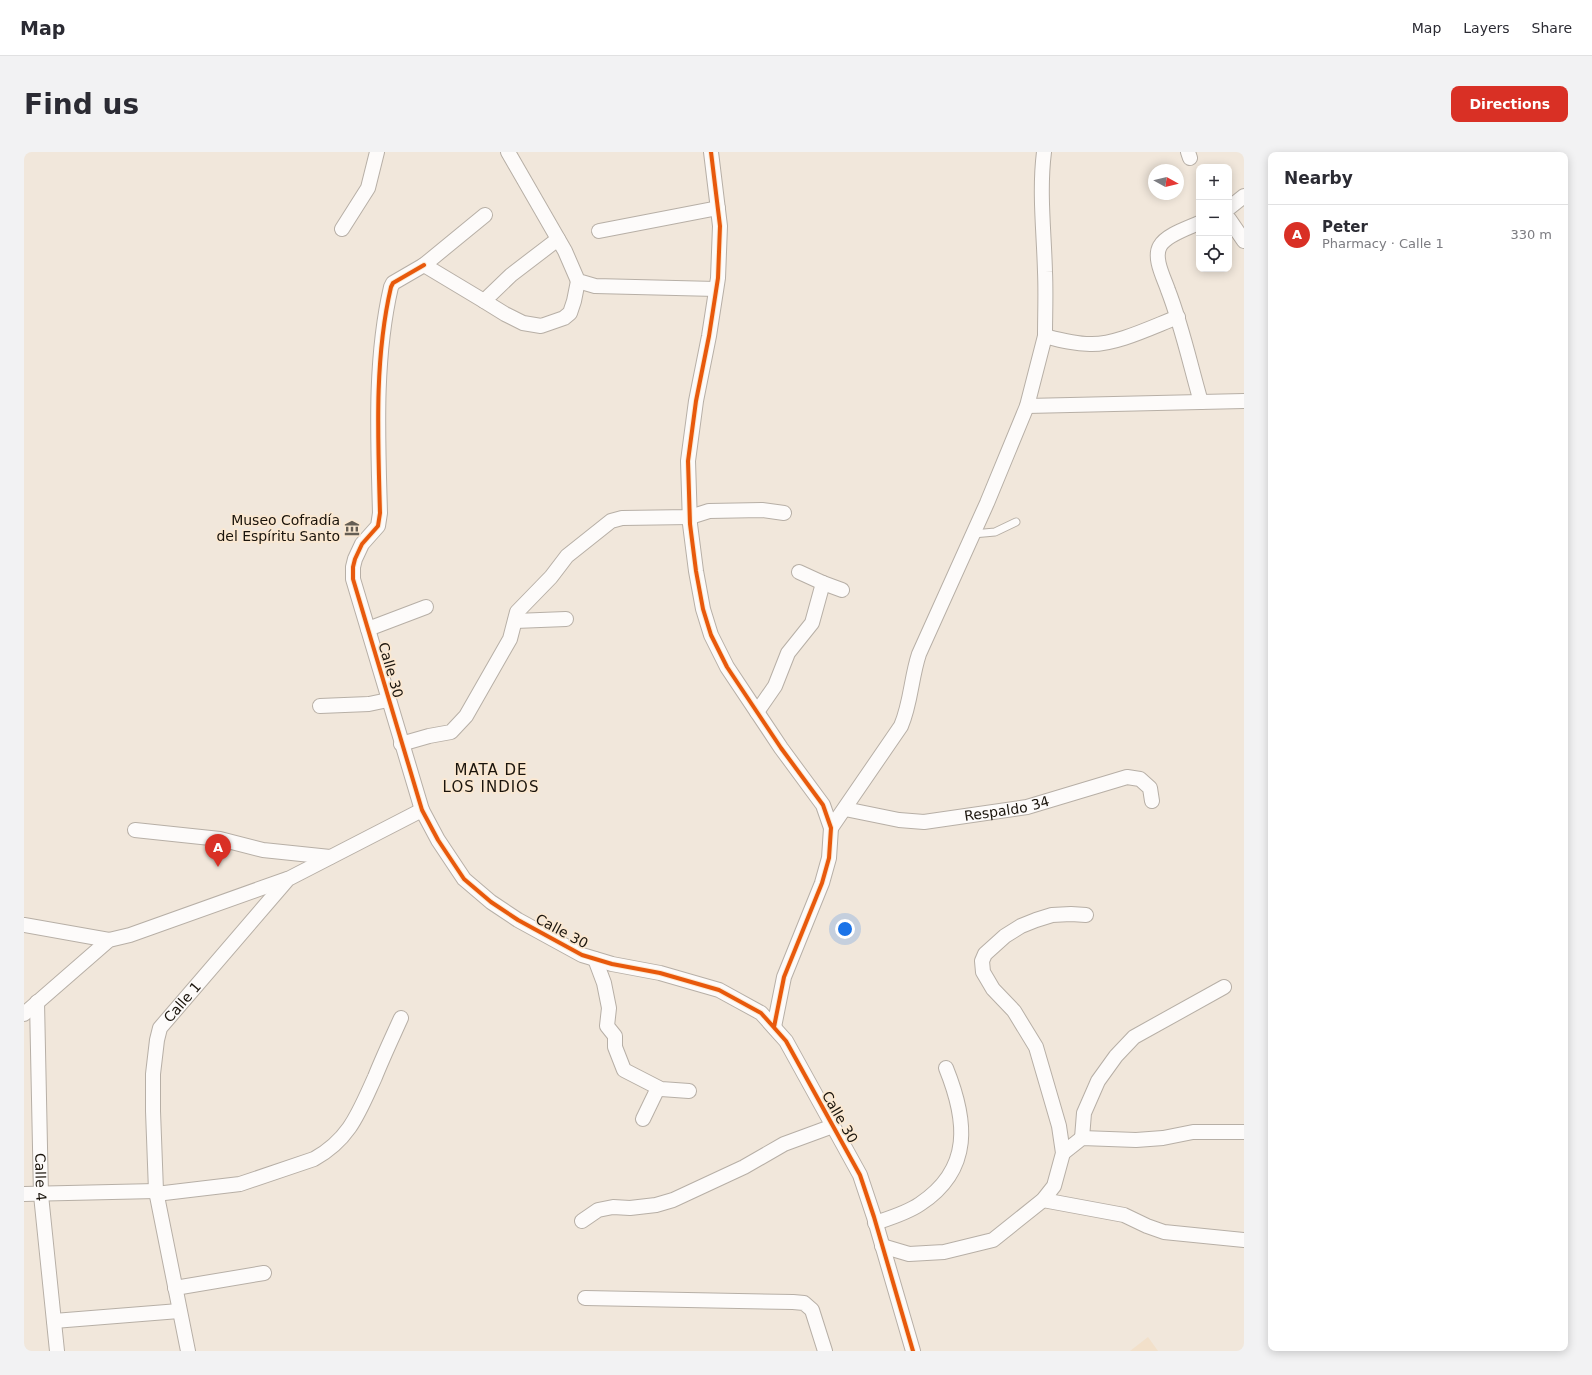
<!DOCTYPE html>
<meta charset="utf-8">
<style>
:root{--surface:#fff;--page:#f2f2f3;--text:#2b2b33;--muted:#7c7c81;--line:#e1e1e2;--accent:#d93025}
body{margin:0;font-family:"DejaVu Sans",sans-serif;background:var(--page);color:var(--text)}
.controls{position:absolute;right:12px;top:12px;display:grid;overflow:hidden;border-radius:8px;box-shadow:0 2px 10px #0003}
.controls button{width:36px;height:36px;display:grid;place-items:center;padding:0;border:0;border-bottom:1px solid var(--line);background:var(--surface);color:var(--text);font:20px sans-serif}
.compass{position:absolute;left:1124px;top:12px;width:36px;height:36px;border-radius:50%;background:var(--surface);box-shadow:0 2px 10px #0003;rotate:98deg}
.you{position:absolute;left:821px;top:777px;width:14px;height:14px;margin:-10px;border:3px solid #fff;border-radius:50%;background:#1a73e8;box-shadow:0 0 0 6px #1a73e833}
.badge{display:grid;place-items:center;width:26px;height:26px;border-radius:50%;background:var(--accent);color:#fff;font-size:13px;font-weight:700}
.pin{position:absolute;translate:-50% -33px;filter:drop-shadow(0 1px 2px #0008)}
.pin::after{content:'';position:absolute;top:21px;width:14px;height:12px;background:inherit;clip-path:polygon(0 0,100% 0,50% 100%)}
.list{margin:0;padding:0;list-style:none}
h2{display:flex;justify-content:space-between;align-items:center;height:52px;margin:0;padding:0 16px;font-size:17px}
h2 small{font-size:13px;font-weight:400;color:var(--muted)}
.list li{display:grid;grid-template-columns:26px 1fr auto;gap:12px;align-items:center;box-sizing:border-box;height:60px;padding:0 16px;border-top:1px solid var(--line)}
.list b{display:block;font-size:15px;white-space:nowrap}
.list p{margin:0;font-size:13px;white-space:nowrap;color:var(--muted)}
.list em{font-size:13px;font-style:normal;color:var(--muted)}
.icon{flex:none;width:22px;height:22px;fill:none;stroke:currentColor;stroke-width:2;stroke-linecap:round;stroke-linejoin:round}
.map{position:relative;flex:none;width:1220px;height:1199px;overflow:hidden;border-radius:8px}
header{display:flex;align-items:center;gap:24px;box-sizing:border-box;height:56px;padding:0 20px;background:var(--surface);border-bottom:1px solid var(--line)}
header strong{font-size:19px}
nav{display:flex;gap:22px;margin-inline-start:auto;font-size:14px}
.intro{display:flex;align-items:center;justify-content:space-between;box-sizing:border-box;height:96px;padding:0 24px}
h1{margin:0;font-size:28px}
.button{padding:10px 18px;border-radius:8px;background:var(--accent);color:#fff;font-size:14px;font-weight:700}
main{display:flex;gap:24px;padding:0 24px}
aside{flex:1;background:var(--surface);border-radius:8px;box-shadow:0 2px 10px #0003}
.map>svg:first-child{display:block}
.built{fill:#f2e0ca}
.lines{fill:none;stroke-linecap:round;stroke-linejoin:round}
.lane-casing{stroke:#b7afa6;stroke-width:9}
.street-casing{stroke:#b7afa6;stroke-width:16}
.lane{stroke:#fdfbfa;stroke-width:7}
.street{stroke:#fdfbfa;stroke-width:14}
.cycleway-casing{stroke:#fbe8d1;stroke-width:6}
.cycleway{stroke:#e8590c;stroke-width:4}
.labels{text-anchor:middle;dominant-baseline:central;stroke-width:3.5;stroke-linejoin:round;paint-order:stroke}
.poi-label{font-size:14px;fill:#1a140c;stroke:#fbe8d1;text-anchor:end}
.street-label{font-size:14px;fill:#1a140c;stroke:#fbe8d1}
.neighbourhood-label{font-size:15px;letter-spacing:1px;fill:#1a140c;stroke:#fbe8d1}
</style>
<header>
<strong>Map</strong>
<nav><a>Map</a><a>Layers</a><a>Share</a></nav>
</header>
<div class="intro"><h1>Find us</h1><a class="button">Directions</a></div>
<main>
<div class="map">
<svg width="1220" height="1199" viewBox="0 0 1220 1199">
<rect width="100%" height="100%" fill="#f1e7db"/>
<path class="built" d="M1124,1185L1134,1199H1106Z"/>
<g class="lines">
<g class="lane-casing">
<path id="lane" d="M949,382L971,380L992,370"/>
</g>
<g class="street-casing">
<g id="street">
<path d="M484,0L541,99L554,129L571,134L692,137"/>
<path d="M687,0L696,74L694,126L685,184L672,249L664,309L666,372L672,419L679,457L687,483L703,515L757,596L799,653L807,676L805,706L798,731L760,825L750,875"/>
<path d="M1020,0C1015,40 1020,80 1021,120C1022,141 1021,163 1021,184C1036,188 1050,192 1066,192C1092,193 1130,174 1154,165"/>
<path d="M1164,0L1166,6"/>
<path d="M1205,56L1220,44"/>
<path d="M1205,67L1220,89"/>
<path d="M1175,71C1164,76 1142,83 1136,94C1129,106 1140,126 1144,138C1158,174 1166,212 1177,250"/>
<path d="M318,77L344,36L353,0"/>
<path d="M575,79L694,56"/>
<path d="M534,87L487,123L460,149L481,162L499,171L517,174L540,166L546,161L550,149L554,129"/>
<path d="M400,113L369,131L367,135C350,208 354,287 356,361L354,374L338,392L331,407L329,415V427L398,658L414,688L440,727L467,750L494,768L558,803L588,812L636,821L695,838L737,861L762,889L836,1023L850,1065L889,1199"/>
<path d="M460,149L400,113L461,63"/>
<path d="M1003,254L1220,249"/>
<path d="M775,420L799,431"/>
<path d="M491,469L542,467"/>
<path d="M344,477L402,455"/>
<path d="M296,554L345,552L364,548"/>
<path d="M733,560L751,534L764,501L788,471L799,431L818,438"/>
<path d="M377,592L405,584L427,580L442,564L486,487L493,460L527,425L543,404L587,369L598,366L666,365L685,359L738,358L760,361"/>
<path id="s1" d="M821,657L875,668L900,670L1003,655L1103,625L1116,627L1126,636L1128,649"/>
<path d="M807,676L877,574C887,551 887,526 895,502L963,351L1003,254L1021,184"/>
<path d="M111,678L196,687L239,698L306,705"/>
<path d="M0,773L85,788"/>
<path d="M571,807L580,831L585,856L583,874L591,884V895L600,918L637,937L665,939"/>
<path id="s2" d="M13,850L17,1043L33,1199"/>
<path d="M0,862L85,788L106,783L263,727"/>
<path d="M619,967L634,936"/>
<path d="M1058,986L1060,961L1074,929L1092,904L1110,885L1200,835"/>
<path d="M1039,1001L1058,986L1112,988L1139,986L1169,980H1220"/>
<path d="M0,1042L132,1039"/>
<path d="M132,1042L216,1032L290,1007C326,987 335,960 351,925C359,905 368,886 377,866"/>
<path d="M1019,1048L1100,1063L1123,1074L1140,1080L1220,1088"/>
<path d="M558,1069L574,1058L589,1055L606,1056L632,1053L649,1048L720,1015L760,992L809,974"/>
<path d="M851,1071C866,1066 883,1061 896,1052C949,1017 943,968 922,916"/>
<path d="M858,1094L885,1102L920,1100L969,1088L1019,1048L1030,1034L1039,1001L1035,974L1012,895L990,859L969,837L959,820L958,809L961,802L981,784L997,774L1012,768L1028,763L1047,762L1062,763"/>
<path d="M151,1136L240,1121"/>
<path d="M561,1146L769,1150L780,1151L788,1158L801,1199"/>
<path d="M30,1169L155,1159"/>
<path id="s3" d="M164,1199L132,1039L129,959V922L133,888L136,876L264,727L398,658"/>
</g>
</g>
<use href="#lane" class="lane"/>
<use href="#street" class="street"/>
<g class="cycleway-casing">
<path id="cycleway" d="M687,0L696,74L694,126L685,184L672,249L664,309L666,372L672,419L679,457L687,483L703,515L757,596L799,653L807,676L805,706L798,731L760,825L750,875
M400,113L369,131L367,135C350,208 354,287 356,361L354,374L338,392L331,407L329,415V427L398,658L414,688L440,727L467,750L494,768L558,803L588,812L636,821L695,838L737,861L762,889L836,1023L850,1065L889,1199"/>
</g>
<use href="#cycleway" class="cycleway"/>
</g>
<defs>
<g id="museum-bare" transform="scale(1.2)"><path d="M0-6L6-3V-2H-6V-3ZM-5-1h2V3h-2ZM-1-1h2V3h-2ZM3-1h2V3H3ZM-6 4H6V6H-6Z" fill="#655e54" stroke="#fbe8d1" stroke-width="2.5" paint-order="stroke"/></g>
</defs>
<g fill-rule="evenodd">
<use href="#museum-bare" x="328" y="376"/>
</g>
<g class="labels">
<g class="poi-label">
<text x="316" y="368">Museo Cofradía<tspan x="316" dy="16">del Espíritu Santo</tspan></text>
</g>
<g class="street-label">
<text transform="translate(367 518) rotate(74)">Calle 30</text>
<text stroke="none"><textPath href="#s1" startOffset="164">Respaldo 34</textPath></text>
<text transform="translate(538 779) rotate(28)">Calle 30</text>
<text stroke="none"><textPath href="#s3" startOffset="361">Calle 1</textPath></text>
<text transform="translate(816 965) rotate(60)">Calle 30</text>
<text stroke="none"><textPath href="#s2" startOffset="175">Calle 4</textPath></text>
</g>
<g class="neighbourhood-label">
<text x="467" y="618">MATA DE<tspan x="467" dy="17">LOS INDIOS</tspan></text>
</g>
</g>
</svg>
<div class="controls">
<button>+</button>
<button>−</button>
<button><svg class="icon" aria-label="locate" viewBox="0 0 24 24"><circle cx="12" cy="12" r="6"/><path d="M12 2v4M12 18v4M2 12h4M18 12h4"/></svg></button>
</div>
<svg class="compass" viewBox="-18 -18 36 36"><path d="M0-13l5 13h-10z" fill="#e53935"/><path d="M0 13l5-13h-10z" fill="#7c7c81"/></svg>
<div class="you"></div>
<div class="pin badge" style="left:194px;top:715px">A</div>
</div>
<aside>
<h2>Nearby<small></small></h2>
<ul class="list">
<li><span class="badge">A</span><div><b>Peter</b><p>Pharmacy · Calle 1</p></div><em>330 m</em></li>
</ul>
</aside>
</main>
